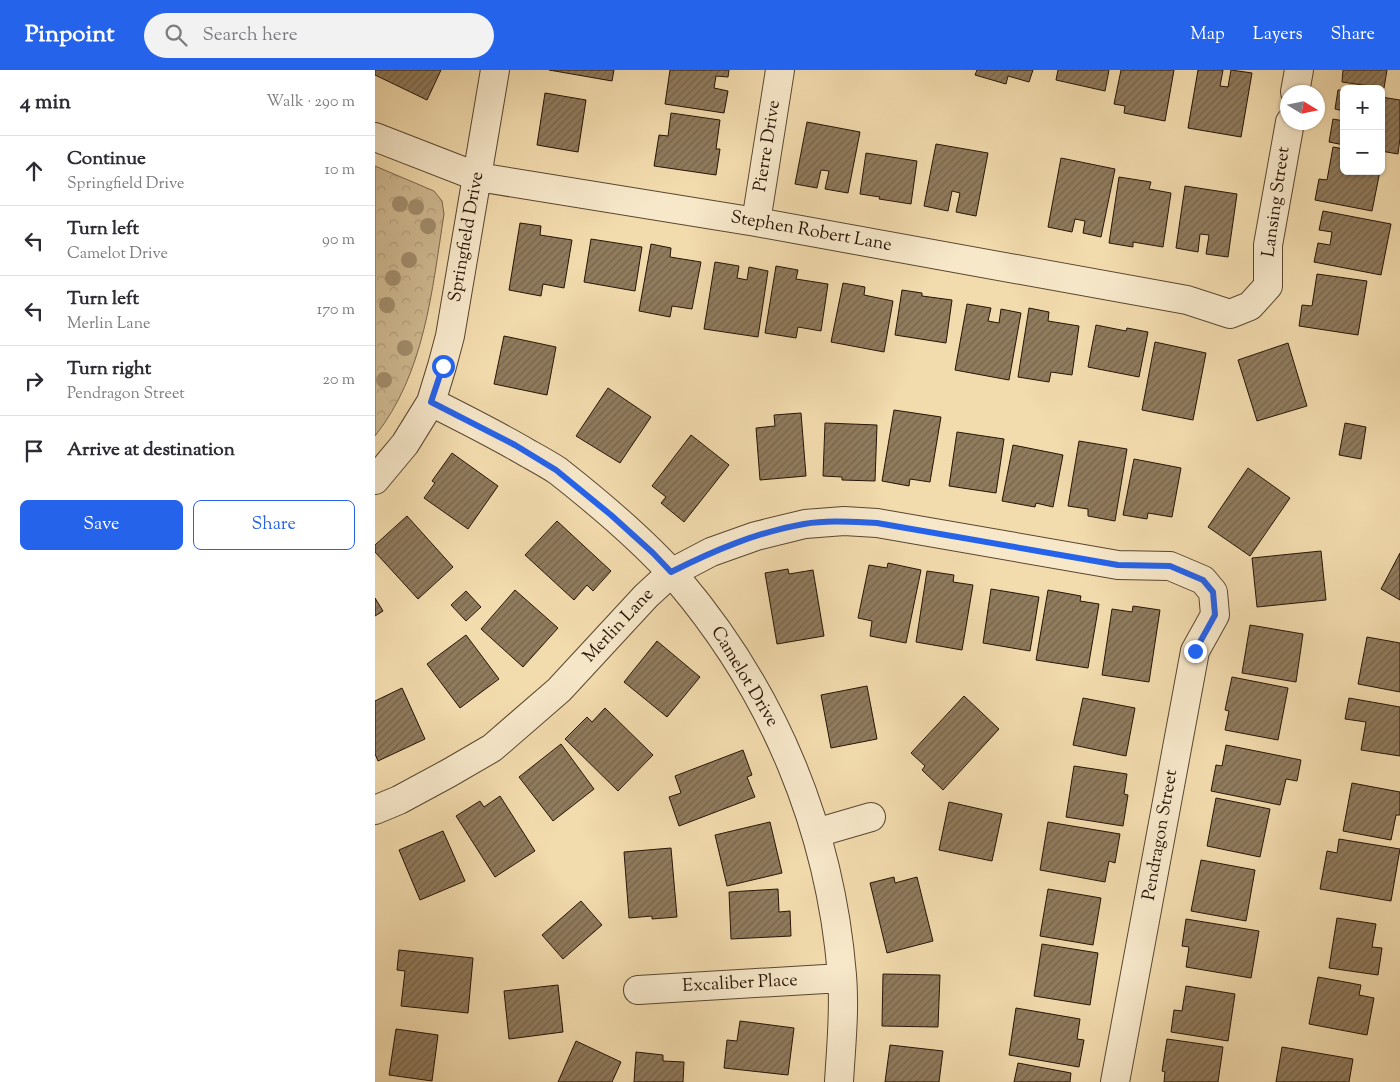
<!DOCTYPE html>
<meta charset="utf-8">
<style>
:root{--surface:#fff;--page:#f2f2f3;--text:#2b2b33;--muted:#7c7c81;--line:#e1e1e2;--accent:#2563eb}
body{margin:0;font-family:"Sorts Mill Goudy",serif;background:var(--page);color:var(--text)}
.controls{position:absolute;right:15px;top:15px;display:grid;overflow:hidden;border-radius:8px;box-shadow:0 1px 4px #0004}
.controls button{width:45px;height:45px;display:grid;place-items:center;padding:0;border:0;border-bottom:1px solid var(--line);background:var(--surface);color:var(--text);font:25px sans-serif}
.compass{position:absolute;left:905px;top:15px;width:45px;height:45px;border-radius:50%;background:var(--surface);box-shadow:0 1px 4px #0004;rotate:100deg}
.stop{position:absolute;width:15px;height:15px;margin:-11px;border:4px solid #2563eb;border-radius:50%;background:#fff}
.stop.end{background:#2563eb;border-color:#fff;box-shadow:0 1px 5px #0008}
.list{margin:0;padding:0;list-style:none}
h2{display:flex;justify-content:space-between;align-items:center;height:65px;margin:0;padding:0 20px;font-size:21px}
h2 small{font-size:16px;font-weight:400;color:var(--muted)}
.list li{display:grid;grid-template-columns:32px 1fr auto;gap:15px;align-items:center;box-sizing:border-box;height:70px;padding:0 20px;border-top:1px solid var(--line)}
.list b{display:block;font-size:19px;white-space:nowrap}
.list p{margin:0;font-size:16px;white-space:nowrap;color:var(--muted)}
.list em{font-size:16px;font-style:normal;color:var(--muted)}
.actions{display:flex;gap:10px;padding:15px 20px}
.actions a{flex:1;padding:11px 0;border:1px solid var(--accent);border-radius:8px;text-align:center;font-size:18px;color:var(--accent)}
.actions .main{background:var(--accent);color:#fff}
.icon{flex:none;width:28px;height:28px;fill:none;stroke:currentColor;stroke-width:2;stroke-linecap:round;stroke-linejoin:round}
.map{position:relative;flex:none;width:1025px;height:1012px;overflow:hidden}
header{display:flex;align-items:center;gap:30px;box-sizing:border-box;height:70px;padding:0 25px;background:var(--accent);color:#fff}
header strong{font-size:24px}
nav{display:flex;gap:28px;margin-inline-start:auto;font-size:18px}
.search{width:350px;height:45px;background:var(--page);display:flex;align-items:center;gap:12px;box-sizing:border-box;padding:0 18px;border-radius:28px;color:var(--muted);font-size:19px}
main{display:flex}
aside{flex:1;background:var(--surface)}
.map>svg:first-child{display:block}
.forest{fill:url(#forest-crowns);stroke:#7a664c}
.building{fill:url(#building-hatch);stroke:#261406}
.lines{fill:none;stroke-linecap:round;stroke-linejoin:round}
.minor-casing{stroke:#594630;stroke-width:30}
.minor{stroke:#f7e8ca;stroke-width:28}
.tree{fill:#a28d6c}
.route{stroke:#2563eb;stroke-width:6}
.labels{text-anchor:middle;dominant-baseline:central;stroke-width:4;stroke-linejoin:round;paint-order:stroke}
.street-label{font-size:18px;fill:#261406;stroke:#f7e8ca}
</style>
<header>
<strong>Pinpoint</strong>
<div class="search"><svg class="icon" aria-label="search" viewBox="0 0 24 24"><circle cx="10" cy="10" r="6"/><path d="M15 15l6 6"/></svg>Search here</div>
<nav><a>Map</a><a>Layers</a><a>Share</a></nav>
</header>
<main>
<aside>
<h2>4 min<small>Walk · 290 m</small></h2>
<ul class="list">
<li><svg class="icon" aria-label="ahead" viewBox="0 0 24 24"><path d="M12 20V5M6 11l6-6 6 6"/></svg><div><b>Continue</b><p>Springfield Drive</p></div><em>10 m</em></li>
<li><svg class="icon" aria-label="left" viewBox="0 0 24 24"><path d="M17 20v-9H6M10 6l-5 5 5 5"/></svg><div><b>Turn left</b><p>Camelot Drive</p></div><em>90 m</em></li>
<li><svg class="icon" aria-label="left" viewBox="0 0 24 24"><path d="M17 20v-9H6M10 6l-5 5 5 5"/></svg><div><b>Turn left</b><p>Merlin Lane</p></div><em>170 m</em></li>
<li><svg class="icon" aria-label="right" viewBox="0 0 24 24"><path d="M7 20v-9h11M14 6l5 5-5 5"/></svg><div><b>Turn right</b><p>Pendragon Street</p></div><em>20 m</em></li>
<li><svg class="icon" aria-label="arrive" viewBox="0 0 24 24"><path d="M6 21V4h12l-3 4 3 4H6"/></svg><div><b>Arrive at destination</b></div></li>
</ul>
<div class="actions"><a class="main">Save</a><a>Share</a></div>
</aside>
<div class="map">
<svg width="1025" height="1012" viewBox="0 0 1025 1012">
<defs>
<pattern id="forest-crowns" width="20" height="18" patternUnits="userSpaceOnUse" patternTransform="scale(1.25)"><rect width="20" height="18" fill="#cfb991"/><path d="M2 6a3 3 0 1 1 6 0M12 15a3 3 0 1 1 6 0" fill="none" stroke="#b29e7c"/></pattern>
<pattern id="building-hatch" width="6" height="6" patternUnits="userSpaceOnUse" patternTransform="scale(1.25)"><rect width="6" height="6" fill="#907b5d"/><path d="M-1 1l2-2M0 6l6-6M5 7l2-2" fill="none" stroke="#75644b"/></pattern>
</defs>
<rect width="100%" height="100%" fill="#f2dbad"/>
<filter id="stains"><feTurbulence type="fractalNoise" baseFrequency=".004" numOctaves="4"/><feColorMatrix values="0 0 0 0 .2 0 0 0 0 .09 0 0 0 0 .02 0 0 0 .5 -.17"/></filter>
<radialGradient id="worn" r=".72"><stop offset=".6" stop-color="#630" stop-opacity="0"/><stop offset="1" stop-color="#630" stop-opacity=".3"/></radialGradient>
<path class="forest" d="M0,96L59,121L67,131L69,144C57,220 50,303 0,366Z"/>
<path class="building" d="M0,0H66L52,30L0,5Z
M174,0H239L237,11Z
M295,0H354L353,7L341,6L339,18L353,21L349,43L290,34Z
M602,0H658L654,12L633,6L631,14L600,5Z
M683,0H734L730,21L681,10Z
M746,0H799L790,51L749,43L750,36L739,34Z
M823,0H848L845,16L853,17L856,0L877,3L866,67L813,58Z
M968,0H1012L1009,18L967,12Z
M963,20H969V41L960,39Z
M170,23L211,30L203,82L162,75Z
M1006,27L1025,30V68L1023,84L1006,81Z
M296,43L345,50L341,79H345L341,105L279,96L284,65L293,66Z
M958,49L969,51V75L954,72Z
M432,52L485,62L473,123L450,119L454,101L446,100L442,118L420,114Z
M561,74L613,83L601,146L581,142L585,123L577,121L573,141L549,136Z
M958,77L969,79V101H1005L997,141L940,130L944,109L952,110Z
M491,83L542,91L536,134L504,129L505,127L485,124Z
M686,88L740,99L726,167L708,163L710,151L700,149L697,162L673,157Z
M744,107L776,112L774,119L796,123L788,177L758,172V177L734,173Z
M810,116L862,124L853,187L831,184L834,165L825,164L823,182L801,178Z
M948,141L1016,154L1006,205L939,192L943,173L955,175L957,162L944,160Z
M145,153L166,156L165,165L197,170L189,218L168,214L166,226L134,220Z
M216,169L267,177L260,221L209,212Z
M276,174L296,178L295,187L326,192L317,239L297,236L295,247L264,241Z
M340,192L364,196L362,208L372,210L374,197L393,201L383,267L329,259Z
M401,196L423,200L421,209L453,214L446,261L423,257L421,268L390,263Z
M942,204L992,211L983,265L924,256L927,235L937,236Z
M468,213L490,217L489,225L518,231L509,282L456,272Z
M527,220L547,223V226L577,230L571,273L520,265Z
M592,234L616,238L613,251L624,253L626,239L646,243L634,310L580,300Z
M654,238L674,242L673,251L704,256L697,305L676,302L674,312L643,307Z
M721,255L751,261L752,258L773,262L764,307L713,297Z
M129,266L181,277L172,325L119,314Z
M780,272L831,283L818,350L767,340Z
M913,273L932,336L882,351L863,290Z
M233,318L276,347L245,393L201,366Z
M519,340L566,347L555,412L535,409L534,416L507,411Z
M426,343L431,406L385,410L381,358L400,356L399,345Z
M450,353L502,355L500,411L467,410V407L448,406Z
M970,353L991,357L986,389L964,385Z
M582,362L629,369L621,423L574,416Z
M316,365L354,395L309,452L286,433L291,427L277,416Z
M704,371L752,379L740,451L713,446V439L693,436Z
M638,375L688,385L678,437L661,433L660,437L627,431Z
M77,383L123,416L93,459L49,428L60,413L57,411Z
M759,389L806,398L797,447L773,443L772,449L748,445Z
M873,398L915,428L875,486L833,457Z
M32,446L78,497L43,529L0,482V475Z
M182,451L236,501L218,521L212,515L199,530L150,485Z
M946,481L951,530L882,537L877,488Z
M1025,483V530L1006,519Z
M513,493L546,500L531,573L495,566L497,551L483,548L494,495L512,498Z
M413,499L414,504L438,500L449,566L402,574L390,503Z
M552,501L579,505L578,512L598,515L587,580L541,572Z
M616,519L664,527L655,581L608,573Z
M140,520L183,558L148,597L106,559Z
M673,520L706,526L705,531L724,534L713,598L661,590Z
M91,521L106,537L91,551L76,535Z
M0,528L8,541L0,546Z
M758,536L785,540L774,612L727,605L737,539L757,542Z
M875,555L928,564L921,612L867,603Z
M91,565L124,609L85,638L52,594Z
M992,567L1025,573V622L983,614Z
M282,571L325,607L292,647L249,612Z
M857,607L913,618L903,670L850,660L854,641L850,640Z
M492,616L502,669L456,678L446,625Z
M27,618L50,669L3,691L0,684V631Z
M589,626L624,659L568,720L547,700L550,696L536,683Z
M708,628L760,638L751,686L698,675Z
M974,628L1025,637V686L986,680L991,652L970,649Z
M230,638L278,685L243,721L190,669L212,647L217,652Z
M186,674L219,719L178,751L144,707Z
M851,675L926,690L922,711L911,709L905,735L836,721L841,695L847,696Z
M368,680L377,705L372,707L380,727L304,756L294,727L306,723L300,706Z
M699,696L752,704L749,724L753,725L748,756L691,747Z
M977,713L1025,722V745H1021L1016,770L968,761Z
M125,726L160,781L120,807L81,746L105,731L109,737Z
M841,728L895,739L885,787L832,776Z
M574,732L627,744L617,791L564,780Z
M395,752L407,803L352,816L340,765Z
M673,752L745,764L740,793L734,791L730,812L665,800Z
M68,761L90,811L45,830L24,780Z
M964,769L1025,779L1016,831L945,819L952,781L962,783Z
M296,778L302,847L277,849V846L254,848L249,782Z
M826,790L880,800L871,851L816,841Z
M519,807L520,813L542,807L558,871L512,883L495,813Z
M403,819L404,842L415,841L416,866L356,869L354,822Z
M673,819L726,828L718,875L665,866Z
M206,831L227,855L188,889L167,865Z
M962,848L1001,854L997,877L1007,878L1003,905L954,898Z
M811,849L884,861L876,908L811,897L814,877L807,876Z
M667,874L723,883L715,935L659,926Z
M24,880L98,888L93,943L26,936L30,901L22,900Z
M508,904L565,905L563,957L507,956Z
M943,907L986,915L984,925L999,928L992,965L934,954Z
M183,915L188,962L134,969L129,921Z
M811,916L860,924L853,971L796,962L799,940L807,941Z
M641,938L705,949L702,969L709,970L704,997L634,985Z
M365,951L419,958L413,1005L349,998L352,970L362,971Z
M21,959L63,965L57,1011L14,1005Z
M792,969L848,977L843,1012H789L790,1002L787,1001Z
M201,971L246,992L237,1012H183Z
M515,975L568,981L564,1012H510Z
M907,977L978,989L974,1012H901Z
M261,982L288,985V991L309,992L308,1012H259Z
M643,993L696,1003L695,1012H639Z"/>
<g class="lines">
<g class="minor-casing">
<path id="minor" d="M920,22L924,0
M0,67L103,107L381,152L812,230L855,244L875,236L893,216V175L915,52
M381,152L405,0
M56,332C88,348 122,365 154,384C163,389 174,395 183,401C225,434 268,470 303,510C399,623 455,758 467,905C470,940 466,977 464,1012
M0,410L30,374L56,332L67,296L75,266L120,0
M0,740L24,730L74,703L117,678L184,620L271,526L296,503L336,482L381,466L430,454L469,451L502,453L743,495L795,496L828,510L838,522L840,545L820,581L740,1012
M441,763L496,747
M263,920L467,908"/>
</g>
<use href="#minor" class="minor"/>
</g>
<g class="tree">
<circle cx="25" cy="134" r="8"/>
<circle cx="41" cy="137" r="8"/>
<circle cx="53" cy="156" r="8"/>
<circle cx="34" cy="190" r="8"/>
<circle cx="18" cy="208" r="8"/>
<circle cx="12" cy="235" r="8"/>
<circle cx="30" cy="278" r="8"/>
<circle cx="9" cy="310" r="8"/>
</g>
<g class="lines">
<path class="route" d="M68,296L56,332L140,375L181,400L236,445L278,483L296,502C338,481 382,462 429,454C453,450 478,452 502,453L743,495L795,496L828,510L838,522L840,545L820,581"/>
</g>
<g class="labels">
<g class="street-label">
<text transform="translate(393 76) rotate(-81)">Pierre Drive</text>
<text transform="translate(902 132) rotate(-82)">Lansing Street</text>
<text transform="translate(436 162) rotate(10)">Stephen Robert Lane</text>
<text transform="translate(92 167) rotate(-80)">Springfield Drive</text>
<text transform="translate(244 556) rotate(-47)">Merlin Lane</text>
<text transform="translate(369 607) rotate(59)">Camelot Drive</text>
<text transform="translate(786 765) rotate(-80)">Pendragon Street</text>
<text transform="translate(365 914) rotate(-3)">Excaliber Place</text>
</g>
</g>
<rect width="100%" height="100%" filter="url(#stains)"/>
<rect width="100%" height="100%" fill="url(#worn)"/>
</svg>
<div class="controls">
<button>+</button>
<button>−</button>
</div>
<svg class="compass" viewBox="-18 -18 36 36"><path d="M0-13l5 13h-10z" fill="#e53935"/><path d="M0 13l5-13h-10z" fill="#7c7c81"/></svg>
<div class="stop" style="left:68px;top:296px"></div>
<div class="stop end" style="left:820px;top:581px"></div>
</div>
</main>
